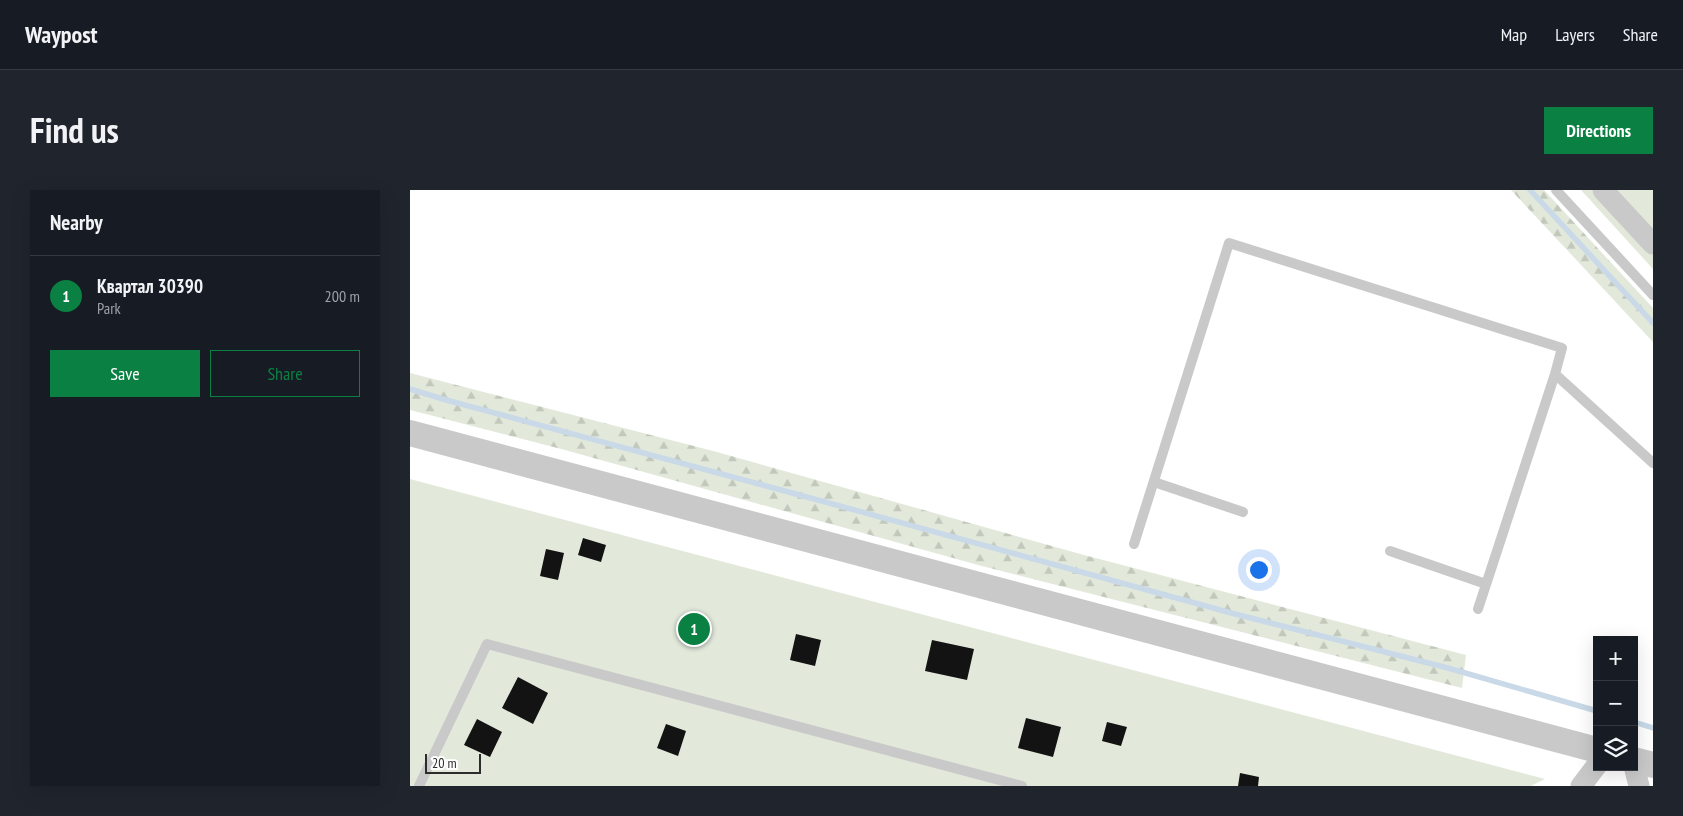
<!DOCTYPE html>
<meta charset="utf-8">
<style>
:root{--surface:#171b24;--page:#20242c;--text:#f1f3f6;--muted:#9ea1a6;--line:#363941;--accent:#0b8043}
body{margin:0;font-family:"PT Sans Narrow",sans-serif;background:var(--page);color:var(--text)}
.controls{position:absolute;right:15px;bottom:15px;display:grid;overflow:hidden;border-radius:0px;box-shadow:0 5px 20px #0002}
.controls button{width:45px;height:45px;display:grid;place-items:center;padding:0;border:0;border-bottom:1px solid var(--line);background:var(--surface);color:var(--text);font:25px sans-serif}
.scale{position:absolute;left:15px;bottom:12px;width:56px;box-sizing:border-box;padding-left:5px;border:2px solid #2c2c2c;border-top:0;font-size:14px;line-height:18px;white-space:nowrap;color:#2c2c2c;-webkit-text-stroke:4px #fff;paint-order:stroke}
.you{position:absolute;left:848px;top:379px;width:18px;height:18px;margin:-12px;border:4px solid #fff;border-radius:50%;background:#1a73e8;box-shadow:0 0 0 8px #1a73e833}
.badge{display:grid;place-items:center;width:32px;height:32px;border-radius:50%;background:var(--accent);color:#fff;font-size:16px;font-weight:700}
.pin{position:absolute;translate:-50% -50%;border:2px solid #fff;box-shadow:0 1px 5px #0006}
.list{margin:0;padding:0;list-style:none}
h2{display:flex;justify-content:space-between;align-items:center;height:65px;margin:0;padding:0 20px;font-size:21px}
h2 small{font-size:16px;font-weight:400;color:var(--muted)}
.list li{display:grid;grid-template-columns:32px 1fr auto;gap:15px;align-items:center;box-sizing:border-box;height:80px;padding:0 20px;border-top:1px solid var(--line)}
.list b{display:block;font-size:19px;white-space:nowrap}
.list p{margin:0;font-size:16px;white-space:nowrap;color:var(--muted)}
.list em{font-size:16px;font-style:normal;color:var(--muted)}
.actions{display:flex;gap:10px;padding:15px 20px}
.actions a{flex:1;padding:11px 0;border:1px solid var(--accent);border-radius:0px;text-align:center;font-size:18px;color:var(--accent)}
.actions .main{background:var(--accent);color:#fff}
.icon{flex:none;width:28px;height:28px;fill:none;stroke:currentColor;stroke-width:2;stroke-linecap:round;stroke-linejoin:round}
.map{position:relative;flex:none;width:1243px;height:596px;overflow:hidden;border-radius:0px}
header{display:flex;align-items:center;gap:30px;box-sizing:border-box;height:70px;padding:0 25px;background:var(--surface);border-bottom:1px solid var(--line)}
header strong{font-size:24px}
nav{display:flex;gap:28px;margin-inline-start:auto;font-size:18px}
.intro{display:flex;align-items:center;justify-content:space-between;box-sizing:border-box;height:120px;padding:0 30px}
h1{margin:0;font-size:35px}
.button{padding:12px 22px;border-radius:0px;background:var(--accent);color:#fff;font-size:18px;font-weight:700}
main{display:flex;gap:30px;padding:0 30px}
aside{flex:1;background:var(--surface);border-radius:0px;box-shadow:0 5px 20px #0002}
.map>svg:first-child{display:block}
.forest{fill:url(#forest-firs)}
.green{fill:#e2e9db}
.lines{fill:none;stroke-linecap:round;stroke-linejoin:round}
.stream{stroke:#c9d9e7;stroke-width:5.5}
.building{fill:#131313}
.service{stroke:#c9c9c9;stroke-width:10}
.minor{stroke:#c9c9c9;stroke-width:21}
.tertiary{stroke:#c9c9c9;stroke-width:26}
</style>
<header>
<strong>Waypost</strong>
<nav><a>Map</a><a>Layers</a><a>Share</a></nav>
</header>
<div class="intro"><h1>Find us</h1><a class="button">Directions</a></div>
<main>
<aside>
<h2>Nearby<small></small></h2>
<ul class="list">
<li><span class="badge">1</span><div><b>Квартал 30390</b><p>Park</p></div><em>200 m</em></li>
</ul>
<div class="actions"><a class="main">Save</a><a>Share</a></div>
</aside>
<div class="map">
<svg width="1243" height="596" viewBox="0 0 1243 596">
<defs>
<pattern id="forest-firs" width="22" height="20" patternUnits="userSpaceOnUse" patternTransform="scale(1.25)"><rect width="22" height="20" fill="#e2e9db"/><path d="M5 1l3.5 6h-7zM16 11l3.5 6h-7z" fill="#c2c8bc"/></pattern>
</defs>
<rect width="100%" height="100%" fill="#fff"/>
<path class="forest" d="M1101,0H1134L1243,118V152Z
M0,183L307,262L674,365L1056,465L1052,498L568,375L155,260L0,220Z"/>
<path class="green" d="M1171,0H1243V79Z
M0,289L1135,589L1121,596H0Z"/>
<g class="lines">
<path class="stream" d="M1120,0L1243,133
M0,199L36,210L386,304L825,424L1038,478L1187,521
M1224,532L1243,538"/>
</g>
<path class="building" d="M173,348L196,355L191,372L168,365Z
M136,359L154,363L148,390L130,386Z
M386,444L411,450L405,476L380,470Z
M522,450L564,459L557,490L515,481Z
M108,487L138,503L123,534L92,518Z
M616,528L651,537L643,567L608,558Z
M67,529L92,542L80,567L54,555Z
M697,532L717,537L711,556L692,551Z
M256,534L276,541L268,566L247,558Z
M830,583L849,587L848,596H828Z"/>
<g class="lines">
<path class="service" d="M1146,0L1243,105
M744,292L833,322
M724,354L819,53L1152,158L1145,184L1243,273
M980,361L1076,394
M1068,419L1145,184
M9,596L77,454L612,596"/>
<path class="minor" d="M1193,0L1243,54
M1224,576L1229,596
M1171,596L1187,575"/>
<path class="tertiary" d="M0,243L1187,560
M1224,570L1243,575"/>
</g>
</svg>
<div class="controls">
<button>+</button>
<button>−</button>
<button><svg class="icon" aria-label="layers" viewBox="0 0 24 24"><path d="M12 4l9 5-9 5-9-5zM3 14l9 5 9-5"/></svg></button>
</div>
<div class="scale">20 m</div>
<div class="you"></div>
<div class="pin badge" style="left:284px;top:439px">1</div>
</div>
</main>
